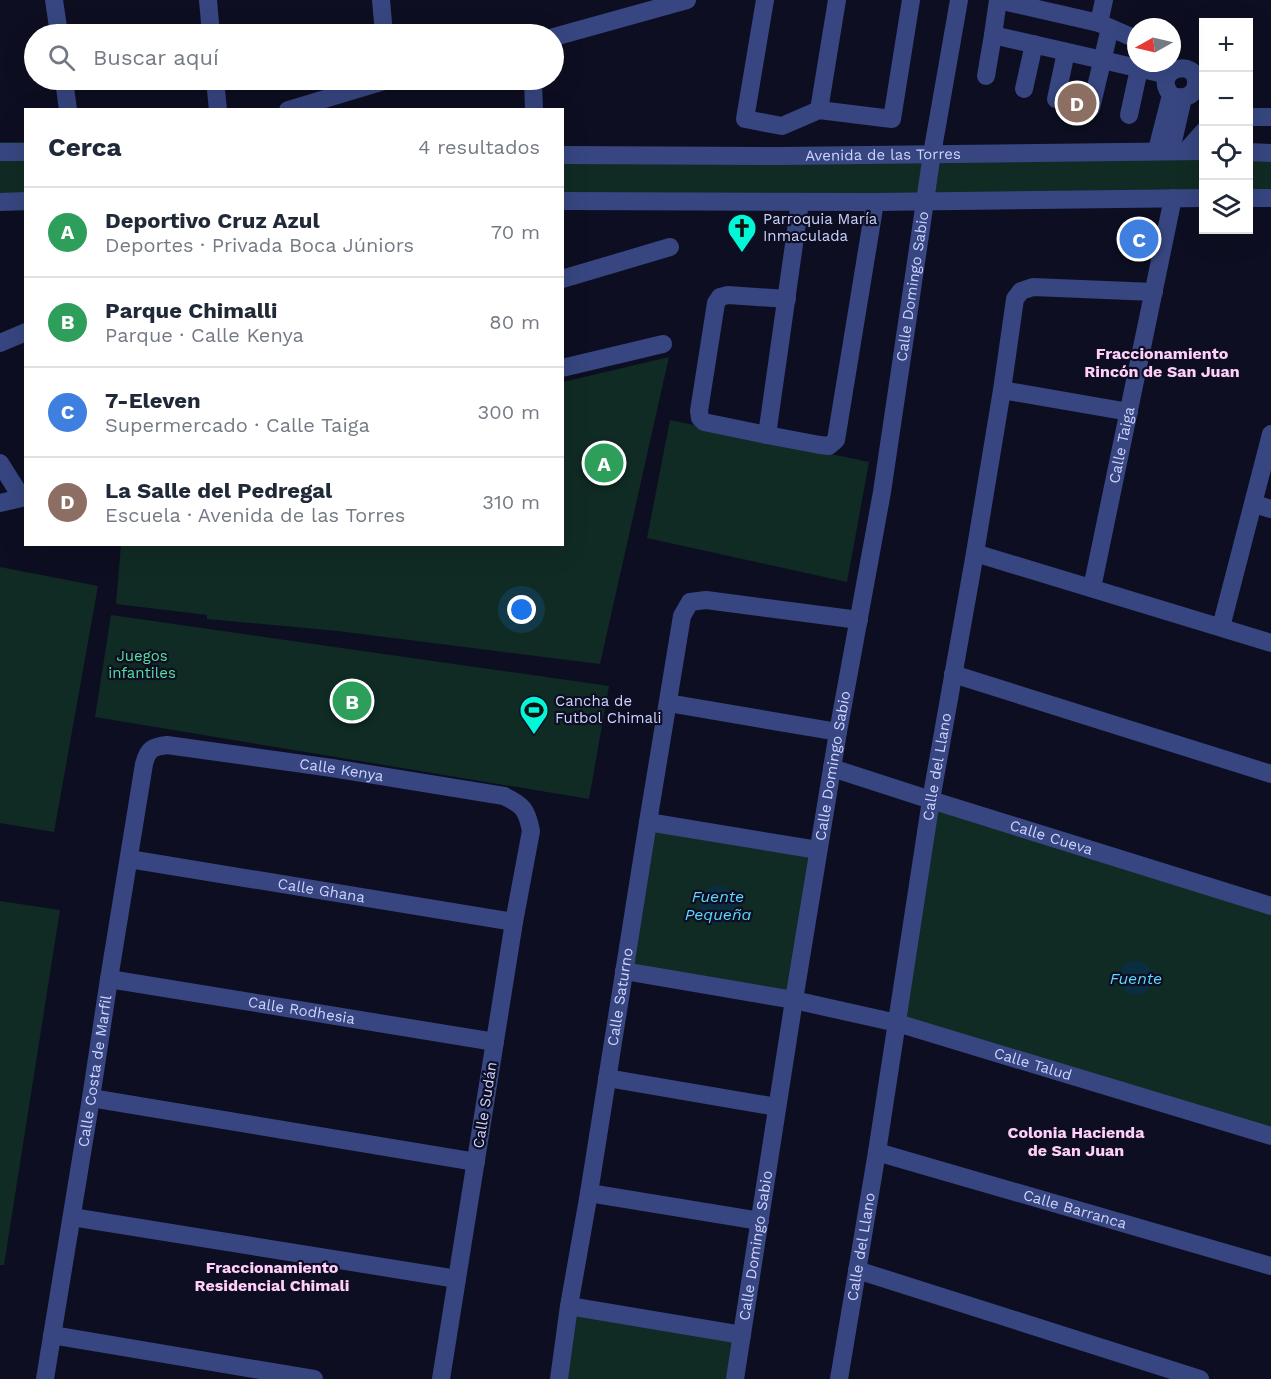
<!DOCTYPE html>
<html lang="es">
<meta charset="utf-8">
<style>
:root{--surface:#fff;--page:#f6f6f7;--text:#1f2937;--muted:#747a83;--line:#e0e1e3;--accent:#1a73e8}
body{margin:0;font-family:"Work Sans",sans-serif;background:var(--page);color:var(--text)}
.controls{position:absolute;right:18px;top:18px;display:grid;overflow:hidden;border-radius:0px;box-shadow:0 6px 24px #0002}
.controls button{width:54px;height:54px;display:grid;place-items:center;padding:0;border:0;border-bottom:2px solid var(--line);background:var(--surface);color:var(--text);font:30px sans-serif}
.compass{position:absolute;left:1127px;top:18px;width:54px;height:54px;border-radius:50%;background:var(--surface);box-shadow:0 6px 24px #0002;rotate:262deg}
.you{position:absolute;left:522px;top:610px;width:21px;height:21px;margin:-15px;border:4px solid #fff;border-radius:50%;background:#1a73e8;box-shadow:0 0 0 9px #1a73e833}
.badge{display:grid;place-items:center;width:39px;height:39px;border-radius:50%;background:var(--accent);color:#fff;font-size:20px;font-weight:700}
.pin{position:absolute;translate:-50% -50%;border:3px solid #fff;box-shadow:0 2px 6px #0006}
.list{margin:0;padding:0;list-style:none}
h2{display:flex;justify-content:space-between;align-items:center;height:78px;margin:0;padding:0 24px;font-size:26px}
h2 small{font-size:20px;font-weight:400;color:var(--muted)}
.list li{display:grid;grid-template-columns:39px 1fr auto;gap:18px;align-items:center;box-sizing:border-box;height:90px;padding:0 24px;border-top:2px solid var(--line)}
.list b{display:block;font-size:22px;white-space:nowrap}
.list p{margin:0;font-size:20px;white-space:nowrap;color:var(--muted)}
.list em{font-size:20px;font-style:normal;color:var(--muted)}
.icon{flex:none;width:33px;height:33px;fill:none;stroke:currentColor;stroke-width:2;stroke-linecap:round;stroke-linejoin:round}
.map{position:relative;flex:none;width:1271px;height:1379px;overflow:hidden}
.search{position:absolute;background:var(--surface);box-shadow:0 6px 24px #0002;left:24px;top:24px;width:540px;height:66px;display:flex;align-items:center;gap:15px;box-sizing:border-box;padding:0 21px;border-radius:33px;color:var(--muted);font-size:22px}
.panel{position:absolute;background:var(--surface);box-shadow:0 6px 24px #0002;left:24px;top:108px;width:540px;height:438px;border-radius:0px}
.map>svg:first-child{display:block}
.green{fill:#102b24}
.water{fill:#0b2d42}
.lines{fill:none;stroke-linecap:round;stroke-linejoin:round}
.minor{stroke:#374680;stroke-width:18}
.labels{text-anchor:middle;dominant-baseline:central;stroke-width:4.5;stroke-linejoin:round;paint-order:stroke}
.street-label{font-size:15px;fill:#cdd3ff;stroke:#0d0e21}
.poi-label{font-size:15px;fill:#cdd3ff;stroke:#0d0e21;text-anchor:start}
.park-label{font-size:15px;fill:#58df9e;stroke:#0d0e21}
.neighbourhood-label{font-size:16px;font-weight:bold;fill:#ffcff9;stroke:#0d0e21}
.water-label{font-size:16px;font-style:italic;fill:#5bd9ff;stroke:#0d0e21}
</style>
<div class="map">
<svg width="1271" height="1379" viewBox="0 0 1271 1379">
<rect width="100%" height="100%" fill="#0d0e21"/>
<path class="green" d="M0,142H25V211L0,210Z
M563,148L927,156L921,199L563,203Z
M1203,156V194L935,193L941,158Z
M1248,157H1271V194H1249Z
M669,357L600,664L338,631L207,619V615L116,604L121,545L562,544L563,382Z
M670,420L869,462L847,582L647,538Z
M0,567L98,586L54,832L0,823Z
M111,615L609,686L589,799L95,717Z
M932,808L1271,912V1132L903,1017Z
M649,823L814,853L792,998L626,970Z
M0,901L60,910L4,1265H0Z
M570,1309L734,1340L727,1379H558Z"/>
<path class="water" d="M699 905a19 19 0 1 1 38 0a19 19 0 1 1-38 0Z
M1119 978a17 17 0 1 1 34 0a17 17 0 1 1-34 0Z"/>
<g class="lines">
<g class="minor">
<path d="M54,0L59,34"/>
<path d="M208,0L211,34"/>
<path d="M381,0L384,34"/>
<path d="M765,0L745,119L782,126L819,110L892,119L911,0"/>
<path d="M998,0L993,35L1168,75"/>
<path d="M998,0L1099,23L1136,39"/>
<path d="M1099,23L1104,0"/>
<path d="M554,37L687,0"/>
<path d="M986,76L993,35"/>
<path d="M64,80L68,110"/>
<path d="M215,80L218,110"/>
<path d="M533,80L534,110"/>
<path d="M1024,89L1034,44"/>
<path d="M1056,99L1066,52"/>
<path d="M1091,108L1110,28"/>
<path d="M288,110L388,80"/>
<path d="M819,110L837,0"/>
<path d="M1129,115L1139,69"/>
<path d="M1248,117H1271"/>
<path d="M1157,150L1171,95C1150,69 1198,56 1196,84C1195,97 1181,100 1171,95"/>
<path d="M1171,150L1183,98"/>
<path d="M1187,150L1204,131"/>
<path d="M0,152H26"/>
<path d="M1248,152L1271,153"/>
<path id="s1" d="M562,155L779,156L1204,151"/>
<path d="M1248,198H1271"/>
<path d="M562,201L875,202L1204,198"/>
<path d="M0,202L26,201"/>
<path d="M562,279L670,247"/>
<path d="M787,299L728,295L720,297L716,303L699,411L700,418L704,422L767,435L820,445L829,446L836,440L875,202"/>
<path d="M0,343L26,332"/>
<path d="M562,368L663,344"/>
<path d="M1002,390L1129,412"/>
<path d="M767,435L800,202"/>
<path d="M0,463L22,498"/>
<path d="M0,503L26,497"/>
<path d="M1254,504L1271,509"/>
<path d="M975,553L1271,643"/>
<path id="s2" d="M1092,588L1173,198"/>
<path d="M1221,627L1271,434"/>
<path d="M953,674L1271,774"/>
<path d="M668,703L838,732"/>
<path id="s3" d="M832,768L931,800L1271,906"/>
<path d="M648,822L818,850"/>
<path id="s4" d="M129,859L514,922"/>
<path id="s5" d="M624,971L794,1000L897,1023L1271,1136"/>
<path id="s6" d="M109,979L495,1042"/>
<path d="M607,1078L777,1107"/>
<path d="M91,1098L476,1162"/>
<path id="s7" d="M877,1152L1271,1266"/>
<path d="M589,1193L760,1221"/>
<path d="M72,1217L457,1279"/>
<path d="M857,1270L1200,1379"/>
<path d="M569,1306L742,1335"/>
<path d="M52,1335L314,1379"/>
<path id="s8" d="M45,1379L91,1098L109,979L144,764C148,749 152,747 167,745L332,768L504,796C523,805 527,810 531,831L514,922L441,1379"/>
<path id="s9" d="M559,1379L569,1306L589,1193L648,822L682,616L690,602L706,600L859,620"/>
<path id="s10" d="M735,1379L794,1000L838,732L882,492L932,154L959,0"/>
<path id="s11" d="M839,1379L877,1152L931,800L975,553L1002,390L1015,299L1021,291L1033,287L1154,292"/>
</g>
</g>
<defs>
<g id="church-pin" transform="scale(1.5)"><path d="M0 17L-7.5 6A9.5 9.5 0 1 1 7.5 6Z" fill="#00f8d6" stroke="#0d0e21"/><path d="M-1.2-6h2.4v3.5h3.3v2.4h-3.3V6h-2.4V-.1h-3.3v-2.4h3.3Z" fill="#111"/></g>
<g id="stadium-pin" transform="scale(1.5)"><path d="M0 17L-7.5 6A9.5 9.5 0 1 1 7.5 6Z" fill="#00f8d6" stroke="#0d0e21"/><path d="M0-5a6.5 5 0 1 0 0 10a6.5 5 0 1 0 0-10ZM-3.5-1.8h7v3.6h-7Z" fill="#111"/></g>
</defs>
<g fill-rule="evenodd">
<use href="#church-pin" x="742" y="228"/>
<use href="#stadium-pin" x="534" y="710"/>
</g>
<g class="labels">
<g class="street-label">
<text stroke="none"><textPath href="#s1" startOffset="321">Avenida de las Torres</textPath></text>
<text stroke="none"><textPath href="#s10" startOffset="1107">Calle Domingo Sabio</textPath></text>
<text stroke="none"><textPath href="#s2" startOffset="146">Calle Taiga</textPath></text>
<text stroke="none"><textPath href="#s10" startOffset="621">Calle Domingo Sabio</textPath></text>
<text stroke="none"><textPath href="#s11" startOffset="620">Calle del Llano</textPath></text>
<text stroke="none"><textPath href="#s8" startOffset="832">Calle Kenya</textPath></text>
<text stroke="none"><textPath href="#s3" startOffset="230">Calle Cueva</textPath></text>
<text stroke="none"><textPath href="#s4" startOffset="195">Calle Ghana</textPath></text>
<text stroke="none"><textPath href="#s9" startOffset="387">Calle Saturno</textPath></text>
<text stroke="none"><textPath href="#s6" startOffset="195">Calle Rodhesia</textPath></text>
<text stroke="none"><textPath href="#s5" startOffset="420">Calle Talud</textPath></text>
<text stroke="none"><textPath href="#s8" startOffset="312">Calle Costa de Marfil</textPath></text>
<text transform="translate(485 1105) rotate(-81)">Calle Sudán</text>
<text stroke="none"><textPath href="#s7" startOffset="206">Calle Barranca</textPath></text>
<text stroke="none"><textPath href="#s10" startOffset="135">Calle Domingo Sabio</textPath></text>
<text stroke="none"><textPath href="#s11" startOffset="134">Calle del Llano</textPath></text>
</g>
<g class="poi-label">
<text x="763" y="219">Parroquia María<tspan x="763" dy="17">Inmaculada</tspan></text>
<text x="555" y="701">Cancha de<tspan x="555" dy="17">Futbol Chimali</tspan></text>
</g>
<g class="park-label">
<text x="142" y="656">Juegos<tspan x="142" dy="17">infantiles</tspan></text>
</g>
<g class="neighbourhood-label">
<text x="1162" y="353">Fraccionamiento<tspan x="1162" dy="18">Rincón de San Juan</tspan></text>
<text x="1076" y="1132">Colonia Hacienda<tspan x="1076" dy="18">de San Juan</tspan></text>
<text x="272" y="1267">Fraccionamiento<tspan x="272" dy="18">Residencial Chimali</tspan></text>
</g>
<g class="water-label">
<text x="718" y="896">Fuente<tspan x="718" dy="18">Pequeña</tspan></text>
<text x="1136" y="978">Fuente</text>
</g>
</g>
</svg>
<div class="controls">
<button>+</button>
<button>−</button>
<button><svg class="icon" aria-label="locate" viewBox="0 0 24 24"><circle cx="12" cy="12" r="6"/><path d="M12 2v4M12 18v4M2 12h4M18 12h4"/></svg></button>
<button><svg class="icon" aria-label="layers" viewBox="0 0 24 24"><path d="M12 4l9 5-9 5-9-5zM3 14l9 5 9-5"/></svg></button>
</div>
<svg class="compass" viewBox="-18 -18 36 36"><path d="M0-13l5 13h-10z" fill="#e53935"/><path d="M0 13l5-13h-10z" fill="#747a83"/></svg>
<div class="you"></div>
<div class="pin badge" style="left:604px;top:463px;background:#2e9e5b">A</div>
<div class="pin badge" style="left:352px;top:701px;background:#2e9e5b">B</div>
<div class="pin badge" style="left:1139px;top:239px;background:#3f7fe0">C</div>
<div class="pin badge" style="left:1077px;top:103px;background:#8d6e63">D</div>
<div class="search"><svg class="icon" aria-label="search" viewBox="0 0 24 24"><circle cx="10" cy="10" r="6"/><path d="M15 15l6 6"/></svg>Buscar aquí</div>
<section class="panel">
<h2>Cerca<small>4 resultados</small></h2>
<ul class="list">
<li><span class="badge" style="background:#2e9e5b">A</span><div><b>Deportivo Cruz Azul</b><p>Deportes · Privada Boca Júniors</p></div><em>70 m</em></li>
<li><span class="badge" style="background:#2e9e5b">B</span><div><b>Parque Chimalli</b><p>Parque · Calle Kenya</p></div><em>80 m</em></li>
<li><span class="badge" style="background:#3f7fe0">C</span><div><b>7-Eleven</b><p>Supermercado · Calle Taiga</p></div><em>300 m</em></li>
<li><span class="badge" style="background:#8d6e63">D</span><div><b>La Salle del Pedregal</b><p>Escuela · Avenida de las Torres</p></div><em>310 m</em></li>
</ul>
</section>
</div>
